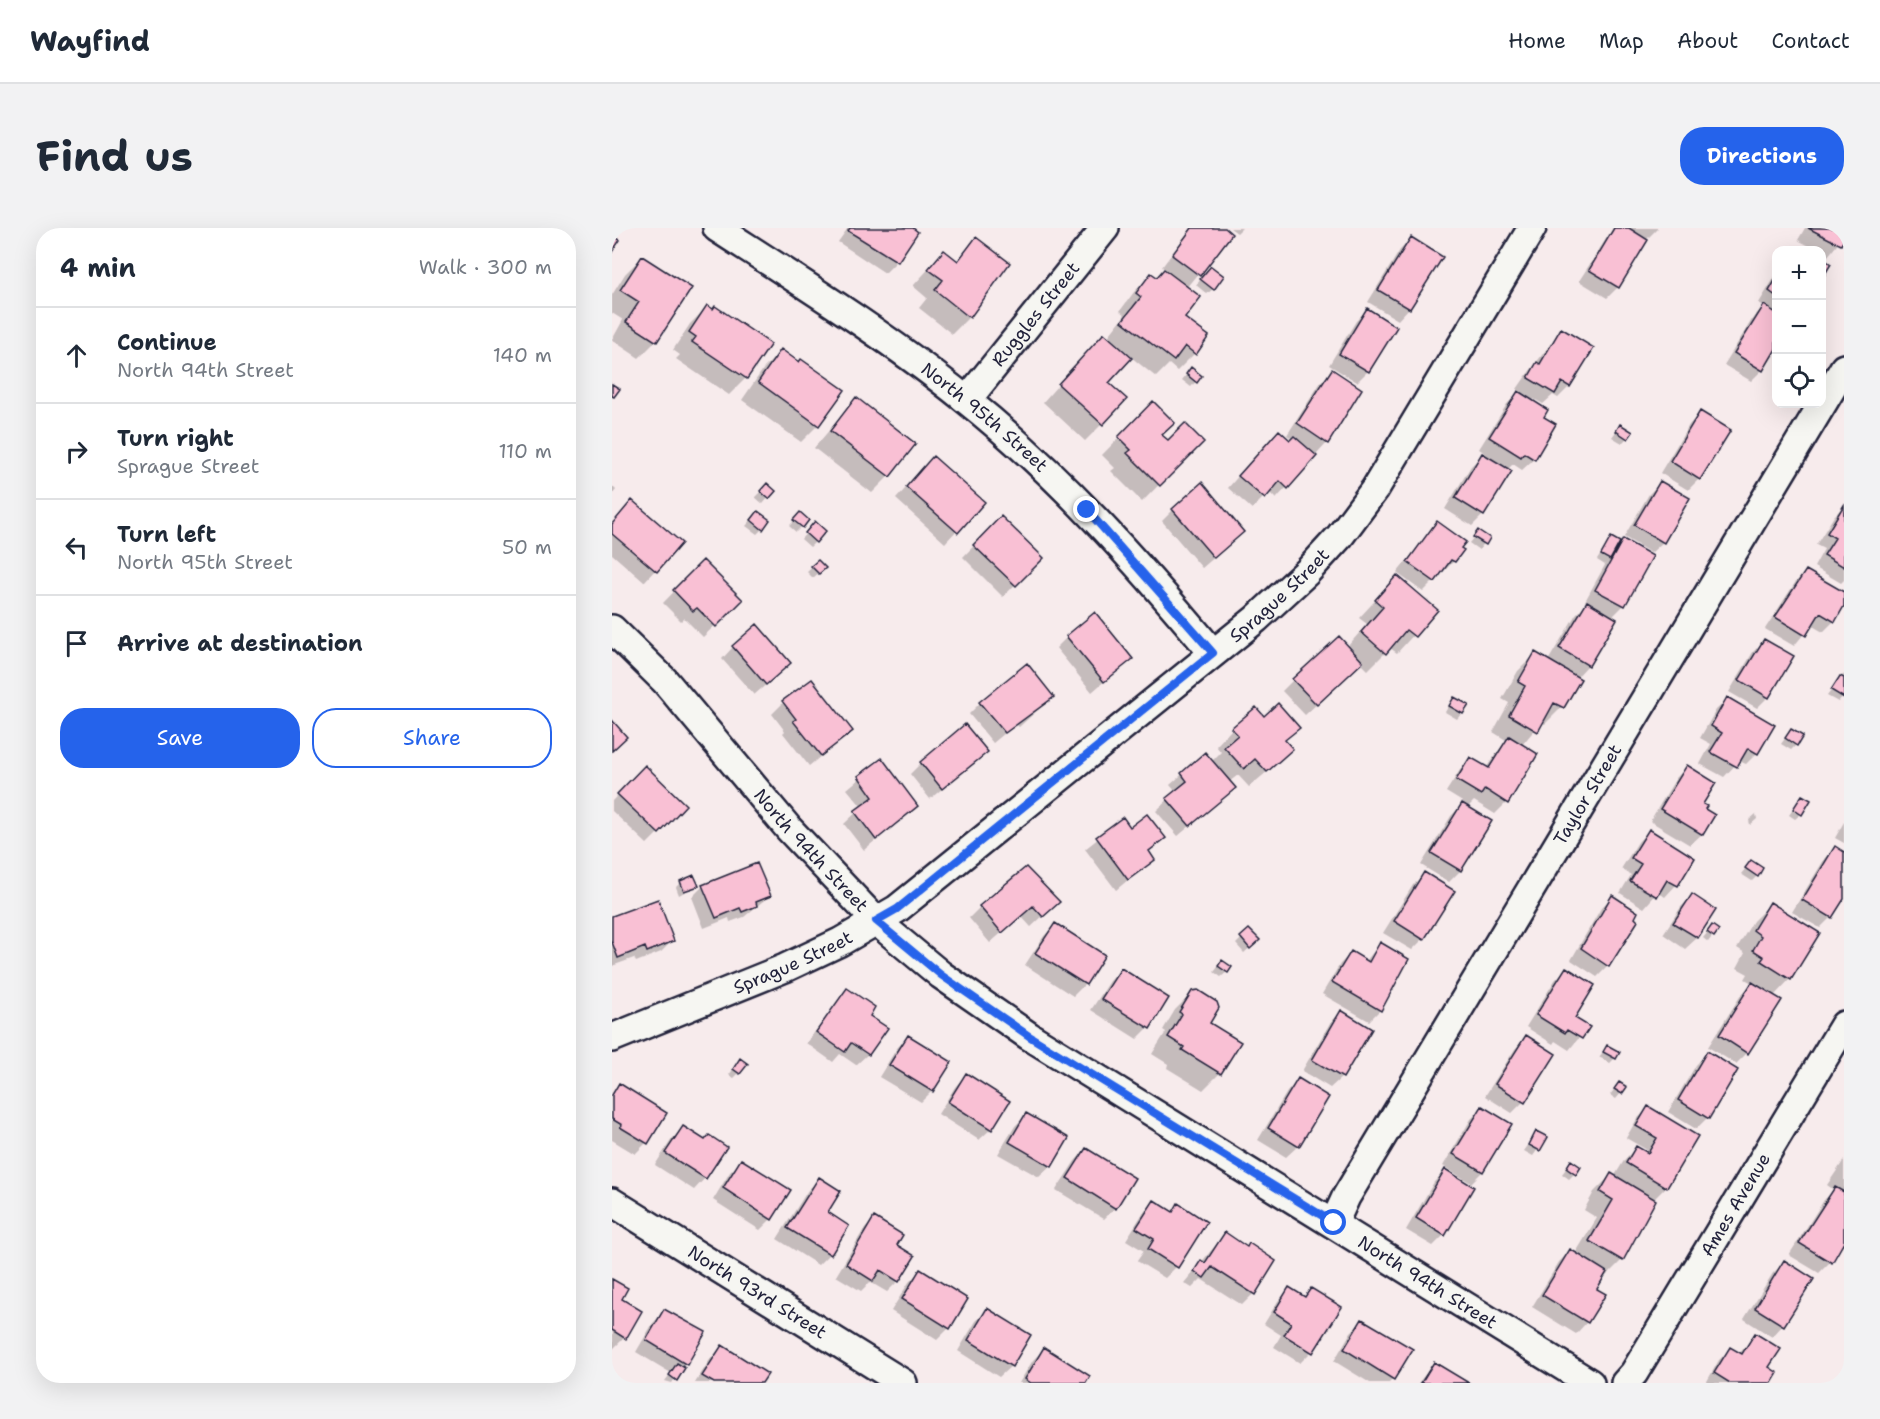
<!DOCTYPE html>
<meta charset="utf-8">
<style>
:root{--surface:#fff;--page:#f2f2f3;--text:#1f2937;--muted:#747a83;--line:#e0e1e3;--accent:#2563eb}
body{margin:0;font-family:"Shantell Sans",sans-serif;background:var(--page);color:var(--text)}
.controls{position:absolute;right:18px;top:18px;display:grid;overflow:hidden;border-radius:12px;box-shadow:0 6px 24px #0002}
.controls button{width:54px;height:54px;display:grid;place-items:center;padding:0;border:0;border-bottom:2px solid var(--line);background:var(--surface);color:var(--text);font:30px sans-serif}
.stop{position:absolute;width:18px;height:18px;margin:-14px;border:4px solid #2563eb;border-radius:50%;background:#fff}
.stop.end{background:#2563eb;border-color:#fff;box-shadow:0 2px 6px #0008}
.list{margin:0;padding:0;list-style:none}
h2{display:flex;justify-content:space-between;align-items:center;height:78px;margin:0;padding:0 24px;font-size:26px}
h2 small{font-size:20px;font-weight:400;color:var(--muted)}
.list li{display:grid;grid-template-columns:39px 1fr auto;gap:18px;align-items:center;box-sizing:border-box;height:96px;padding:0 24px;border-top:2px solid var(--line)}
.list b{display:block;font-size:22px;white-space:nowrap}
.list p{margin:0;font-size:20px;white-space:nowrap;color:var(--muted)}
.list em{font-size:20px;font-style:normal;color:var(--muted)}
.actions{display:flex;gap:12px;padding:18px 24px}
.actions a{flex:1;padding:14px 0;border:2px solid var(--accent);border-radius:24px;text-align:center;font-size:21px;color:var(--accent)}
.actions .main{background:var(--accent);color:#fff}
.icon{flex:none;width:33px;height:33px;fill:none;stroke:currentColor;stroke-width:2;stroke-linecap:round;stroke-linejoin:round}
.map{position:relative;flex:none;width:1232px;height:1155px;overflow:hidden;border-radius:24px}
header{display:flex;align-items:center;gap:36px;box-sizing:border-box;height:84px;padding:0 30px;background:var(--surface);border-bottom:2px solid var(--line)}
header strong{font-size:28px}
nav{display:flex;gap:33px;margin-inline-start:auto;font-size:21px}
.intro{display:flex;align-items:center;justify-content:space-between;box-sizing:border-box;height:144px;padding:0 36px}
h1{margin:0;font-size:42px}
.button{padding:15px 27px;border-radius:24px;background:var(--accent);color:#fff;font-size:21px;font-weight:700}
main{display:flex;gap:36px;padding:0 36px}
aside{flex:1;background:var(--surface);border-radius:24px;box-shadow:0 6px 24px #0002}
.map>svg:first-child{display:block}
.shadow{fill:#0003}
.building{fill:#f9c0d4;stroke:#22223b;stroke-width:1.5}
.lines{fill:none;stroke-linecap:round;stroke-linejoin:round}
.minor-casing{stroke:#22223b;stroke-width:32}
.minor{stroke:#f6f6f2;stroke-width:27}
.route{stroke:#2563eb;stroke-width:8}
.labels{text-anchor:middle;dominant-baseline:central;stroke-width:5;stroke-linejoin:round;paint-order:stroke}
.street-label{font-size:18px;fill:#22223b;stroke:#f6f6f2}
</style>
<header>
<strong>Wayfind</strong>
<nav><a>Home</a><a>Map</a><a>About</a><a>Contact</a></nav>
</header>
<div class="intro"><h1>Find us</h1><a class="button">Directions</a></div>
<main>
<aside>
<h2>4 min<small>Walk · 300 m</small></h2>
<ul class="list">
<li><svg class="icon" aria-label="ahead" viewBox="0 0 24 24"><path d="M12 20V5M6 11l6-6 6 6"/></svg><div><b>Continue</b><p>North 94th Street</p></div><em>140 m</em></li>
<li><svg class="icon" aria-label="right" viewBox="0 0 24 24"><path d="M7 20v-9h11M14 6l5 5-5 5"/></svg><div><b>Turn right</b><p>Sprague Street</p></div><em>110 m</em></li>
<li><svg class="icon" aria-label="left" viewBox="0 0 24 24"><path d="M17 20v-9H6M10 6l-5 5 5 5"/></svg><div><b>Turn left</b><p>North 95th Street</p></div><em>50 m</em></li>
<li><svg class="icon" aria-label="arrive" viewBox="0 0 24 24"><path d="M6 21V4h12l-3 4 3 4H6"/></svg><div><b>Arrive at destination</b></div></li>
</ul>
<div class="actions"><a class="main">Save</a><a>Share</a></div>
</aside>
<div class="map">
<svg width="1232" height="1155" viewBox="0 0 1232 1155">
<rect width="100%" height="100%" fill="#f7ebec"/>
<filter id="ink" filterUnits="userSpaceOnUse"><feTurbulence type="fractalNoise" baseFrequency=".0167" numOctaves="2"/><feDisplacementMap in="SourceGraphic" scale="12" xChannelSelector="R" yChannelSelector="G"/><feConvolveMatrix kernelMatrix="1 2 1 2 8 2 1 2 1" color-interpolation-filters="sRGB"/></filter>
<g filter="url(#ink)">
<path class="shadow" d="M236,0H298L304,4L284,34L273,45L226,14Z
M579,0H610L618,6L574,60L571,90L582,126L565,143L557,136L544,149L519,129L495,156L490,196L473,213L431,174L475,124L495,110L513,87L508,83L522,64L539,47L544,50L553,41L550,39Z
M618,0H630L625,5Z
M1001,0H1046L1035,11L1006,59L995,70L967,53Z
M1193,0H1232V8L1216,28L1186,12Z
M364,11L357,89L340,106L307,80L315,70L301,58L332,24L344,33Z
M799,11L797,80L786,92L756,74L788,22Z
M1187,18L1195,22H1182Z
M30,29L44,113L27,130L0,112L11,92L0,85V67L13,46Z
M594,45L601,61L595,66L584,57Z
M1164,47V119L1150,142L1139,153L1112,137L1141,90L1152,78L1147,75Z
M95,79L157,117L134,150L117,167L64,131L68,127L61,122L78,96Z
M755,82L756,143L745,154L717,137L744,93Z
M949,102L980,120L957,159L946,170L941,167L931,176L922,171L921,173L930,189L922,231L910,242L901,236L895,242L871,287L860,298L833,281L859,238L873,225L867,221L895,176L908,163L905,161L914,148Z
M169,123L206,197L189,214L130,172L152,140Z
M579,141L588,149L579,159L570,152Z
M720,143L715,215L664,271L657,264L640,281L616,260L655,215L678,214L681,211L675,207L709,154Z
M244,171L277,248L260,265L202,220Z
M541,175L548,207L555,214H589L530,274L499,243L503,240L490,227Z
M1088,185L1087,251L1076,262L1048,245L1077,197Z
M1008,198L1015,210L1010,215L1000,209Z
M310,242L371,274L333,315L284,271Z
M1048,255L1051,314L1039,325L1012,309L1037,266Z
M0,258L4,262L0,267Z
M150,262L162,263L151,276L143,269Z
M1232,278V352L1229,355L1202,339L1212,321L1204,317L1222,288Z
M561,282L619,315L590,340L550,293Z
M9,286L68,315L32,354L0,326V296Z
M141,290L150,301L145,306L134,298Z
M389,290L429,330L391,369L351,329Z
M183,292L195,293L184,304L177,298Z
M825,295L852,314L841,334L811,364L785,345Z
M198,301L203,314L198,319L189,311Z
M866,304L876,310L867,322L857,315Z
M999,311L1008,316L1011,313L1039,328L1012,377L1000,389L976,437L964,450L967,452L950,479L933,496L929,494L910,517L894,575L883,586L862,573L855,580L848,643L837,654L809,637L839,588L852,575L834,564L848,542L859,531L874,540L894,512L881,504L897,475L890,471L906,443L923,426L936,433L964,386L975,375L973,373L993,337L985,332Z
M91,334L129,372L91,409L72,390L69,393L51,375Z
M206,334L212,340L201,350L195,344Z
M1194,343L1222,393L1211,404L1199,397L1182,418L1153,401L1183,355Z
M785,349L824,382L785,425L778,420L756,442L749,435L693,487L670,463L681,452L735,419L755,396L747,390Z
M455,409L519,430L480,464L444,420Z
M1152,413L1156,469L1145,480L1117,464L1141,424Z
M121,419L166,446L142,467L110,431Z
M1232,446V467L1226,474L1215,468Z
M440,469L407,499L404,496L381,515L357,486L368,475Z
M842,470L850,485L845,491L833,484Z
M1116,471L1145,525L1134,536L1127,533L1112,549L1088,536L1099,516L1088,510L1104,482Z
M171,475L239,503L197,538L171,505L173,503L160,486Z
M652,490L686,500L672,513L662,538L637,559L626,547L617,554L610,571L566,608L544,583L564,564L558,557L593,526L599,534L609,524L604,518L620,501Z
M1179,502L1184,517L1179,522L1169,516Z
M374,524L318,571L298,546L309,535Z
M270,532L304,578L252,622L232,596L250,579L235,561Z
M33,539L46,605L35,616L0,583V573Z
M1075,539L1089,576L1090,606L1078,617L1038,593L1064,550Z
M1190,569L1189,586L1183,591L1177,587Z
M1144,586L1145,591L1138,597L1137,592Z
M511,591L518,601L552,610L536,624L541,631L504,662L473,621Z
M1232,594V615L1223,610Z
M1037,602L1081,630L1064,657L1053,669L1046,664L1032,680L1008,665L1019,647L1009,641L1026,614Z
M1223,620L1219,689L1208,700L1180,684L1212,632Z
M1134,640L1145,648L1140,653L1129,646Z
M812,646L811,711L800,722L771,705L801,657Z
M69,654L85,657L67,667L64,659Z
M91,658L157,668L132,689L118,694L117,690L92,700L80,669Z
M1080,668L1102,682L1085,710L1073,721L1051,706L1069,679Z
M1000,669L996,738L985,749L959,732L989,680Z
M446,674L419,699L409,688L378,715L357,690L368,679Z
M1158,676L1178,751L1161,769L1135,825L1124,836L1096,819L1129,767L1140,755L1133,751L1136,746L1125,740L1133,725L1125,720L1141,693Z
M0,690L60,713L49,724L24,734L22,730L0,738Z
M443,697L491,727L473,756L461,768L413,737L432,708Z
M1100,699L1105,702L1096,714L1091,710Z
M637,703L646,712L632,725L624,716Z
M768,716V782L757,793L710,766L728,736L739,725L753,734Z
M610,734L615,744L609,749L602,744Z
M954,741L961,791L975,800L957,822L943,813L941,816L914,799L943,752Z
M509,742L536,800L525,811L479,782L498,753Z
M236,762L256,788V826L244,837L228,826L221,834L194,815Z
M581,764L596,795L608,845L591,862L555,840L556,836L540,826L554,804L551,802L563,782Z
M729,784L730,849L718,860L690,843L718,795Z
M296,809L320,863L309,874L267,849L285,820Z
M914,809L942,826L911,874L900,885L873,868L903,821Z
M996,818L1003,830L998,835L987,829Z
M1095,825V890L1084,901L1056,884L1084,837Z
M128,832L127,845L122,850L117,847Z
M354,847L379,901L367,912L326,886L343,859Z
M686,852V918L674,929L646,912L675,864Z
M1007,855L1009,865L1004,871L998,867Z
M7,857L53,885L34,915L23,926L0,912V865Z
M870,880L898,896L870,944L859,955L831,938L859,891Z
M1037,880L1084,909L1054,959L1041,972L1010,1032L993,1049L991,1048L983,1061L992,1067L975,1094L964,1106L920,1079L947,1034L958,1023L963,1026L985,990L972,982L982,964L999,947L1002,949L1013,931L1024,920L1033,925L1035,922L1014,910L1025,891Z
M414,887L439,938L427,949L386,926L403,898Z
M71,900L93,950L82,962L43,937L60,911Z
M925,905L934,910L921,928L912,923Z
M474,921L503,980L492,991L444,962L463,933Z
M1232,932V1004L1218,1034L1207,1045L1177,1027L1212,972L1222,962L1215,957Z
M130,933L159,991L148,1002L101,972L118,944Z
M959,934L962,946L957,951L950,946Z
M833,943L832,1007L821,1018L794,1002L822,954Z
M208,951L214,985L235,998L217,1026L206,1037L165,1011L196,962Z
M542,974L559,985L566,977L593,994L564,1039L553,1050L525,1033L532,1023L514,1012L531,985Z
M262,991L283,1017L286,1053L275,1064L258,1054L249,1063L224,1048L251,1003Z
M613,1006L641,1066L630,1077L589,1051L580,1060L572,1055Z
M1173,1034L1171,1097L1160,1109L1132,1091L1161,1045Z
M308,1043L354,1072L337,1100L325,1112L279,1083L297,1054Z
M0,1053L8,1072L12,1110L1,1121Z
M677,1061L691,1070L699,1062V1124L688,1135L662,1119L669,1107L652,1096L666,1073Z
M375,1082L399,1138L387,1149L346,1123L364,1093Z
M53,1083L73,1136L60,1155L53,1153L59,1145L24,1124L41,1095Z
M751,1093L781,1151L777,1155H758L722,1133L739,1104Z
M1143,1107L1158,1155H1094L1107,1132L1119,1121L1127,1126Z
M110,1119L149,1155H83L99,1130Z
M432,1121L472,1155H407L421,1132Z
M822,1136L855,1155H806Z"/>
<path class="building" d="M238,0H301L306,4L286,34L236,3Z
M580,0H613L620,6L588,48L560,27Z
M1002,0H1017L1036,12L1007,60L977,42Z
M1196,0H1232V11L1229,17Z
M0,7L8,12L0,24Z
M364,9L398,35L358,90L323,62L331,52L316,41L332,22L346,33Z
M799,9L831,29L798,81L766,62Z
M30,28L80,60L45,114L14,94L27,74L8,62Z
M1210,30L1219,36L1210,51Z
M599,38L612,48L602,62L588,51Z
M552,41L589,69L573,90L597,108L584,127L573,118L562,133L510,93L529,69L524,65L539,45L545,49Z
M1164,51V68L1157,63Z
M95,77L101,81L103,78L159,116L135,151L80,114L84,109L77,104Z
M1152,77L1164,85V121L1151,143L1122,125Z
M755,80L785,99L757,144L727,126Z
M949,100L982,120L958,159L950,154L943,166L916,150L925,134L928,136Z
M492,105L520,130L497,155L515,171L491,197L446,156Z
M169,121L187,134L189,131L233,162L207,198L146,154Z
M579,139L590,148L585,155L574,146Z
M720,141L750,161L716,216L685,195Z
M0,156L8,161L2,169L0,168Z
M906,163L936,182L932,189L944,196L923,232L912,225L909,229L877,209Z
M244,169L304,216L278,249L218,203Z
M541,173L563,195L550,207L556,212L573,195L592,214L548,258L515,225L519,222L506,209Z
M1088,183L1119,202L1088,252L1058,233Z
M1008,196L1021,204L1016,211L1004,203Z
M667,202L678,212L682,208L705,228L676,261L668,253L653,271L626,248Z
M870,225L900,243L872,288L843,270Z
M321,228L373,274L346,305L294,259Z
M1048,253L1078,270L1052,315L1022,297Z
M590,254L632,304L602,330L560,281Z
M155,255L164,263L157,271L148,263Z
M20,272L70,315L45,344L0,306V296Z
M1232,277V339L1212,327L1223,310L1215,305Z
M146,283L158,292L151,302L139,292Z
M188,284L197,292L191,300L181,292Z
M389,288L432,330L404,358L361,317Z
M203,293L214,303L204,315L193,305Z
M825,293L854,314L849,320L852,322L843,334L839,332L823,354L795,334Z
M866,302L878,310L874,317L861,309Z
M999,309L1008,314L998,332L989,327Z
M1011,311L1041,328L1013,378L983,362Z
M91,332L131,372L104,399L85,380L81,383L61,362Z
M206,332L214,340L207,346L199,338Z
M1194,342L1232,364V378L1223,394L1208,385L1194,408L1163,389Z
M785,347L826,382L803,409L794,402L774,426L749,404L771,379L763,372Z
M975,373L1005,391L977,438L947,420Z
M483,384L521,431L492,454L454,408Z
M145,396L179,435L154,457L120,418Z
M727,408L751,434L705,477L680,451Z
M1152,411L1182,428L1157,470L1127,452Z
M923,424L969,451L952,480L942,475L926,504L897,487L913,458L906,454Z
M415,435L442,469L393,505L367,474Z
M1228,448L1232,450V470L1219,462Z
M200,451L241,503L209,528L181,493L184,491L170,473Z
M842,469L857,477L851,486L837,478Z
M1115,469L1163,497L1146,526L1136,520L1125,539L1098,524L1110,505L1099,498Z
M666,475L688,500L673,512L681,521L655,544L643,531L632,541L612,519L626,507L619,500L644,479L652,488Z
M0,492L15,509L0,523Z
M353,496L376,524L330,561L308,534Z
M1179,501L1191,508L1185,518L1173,510Z
M897,508L926,526L896,576L873,561L869,567L844,552L858,529L877,540Z
M593,524L624,560L578,598L554,570L575,553L569,545Z
M270,530L306,578L264,612L242,583L261,569L246,548Z
M33,537L74,577L47,606L5,566Z
M1075,537L1104,555L1091,576L1095,578L1093,581L1103,587L1091,607L1048,581Z
M1190,567L1199,572L1190,587L1181,581Z
M850,575L880,593L849,643L819,625Z
M535,586L554,610L537,623L543,632L516,652L484,609L511,589L518,599Z
M1037,601L1083,630L1066,658L1055,652L1045,669L1018,653L1029,636L1019,630Z
M1223,618L1232,624V671L1220,690L1190,672Z
M1139,632L1151,640L1146,649L1133,640Z
M145,635L159,668L144,674L145,678L130,684L128,680L104,690L90,657Z
M414,639L448,674L431,689L421,678L390,705L367,678Z
M812,644L843,663L812,712L782,693Z
M82,647L87,658L72,663L68,653Z
M1080,666L1104,682L1086,710L1061,695Z
M1000,667L1026,684L1023,690L1026,693L997,739L969,720Z
M46,671L62,713L35,724L33,719L6,730L0,714V688Z
M1158,674L1208,705L1179,752L1149,733L1152,729L1141,722L1149,708L1141,702Z
M443,695L493,727L474,757L423,725Z
M1100,697L1107,702L1102,709L1095,704Z
M637,701L648,712L638,721L628,709Z
M768,714L797,731L769,783L720,754L739,723L757,734Z
M610,732L620,739L616,745L606,738Z
M954,739L983,757L963,790L978,799L970,811L955,802L953,805L924,787Z
M509,740L557,770L538,801L489,771Z
M1140,754L1170,772L1136,826L1107,807Z
M235,760L263,779L258,788L276,800L257,827L239,815L233,824L204,804Z
M586,762L605,774L607,780L598,795L629,814L609,846L570,822L572,819L556,809L570,786L567,784L580,763Z
M729,782L760,801L731,850L700,832Z
M296,807L340,834L321,864L277,837Z
M914,807L944,826L913,875L883,856Z
M995,817L1008,824L1004,831L991,824Z
M1095,823L1126,842L1097,891L1066,872Z
M128,830L136,836L128,846L121,841Z
M354,845L398,873L380,902L336,874Z
M686,850L717,869L687,919L656,900Z
M1007,854L1015,859L1010,866L1002,861Z
M7,855L55,885L36,916L8,899L10,897L0,891V867Z
M870,878L900,896L871,944L841,926Z
M1036,878L1086,908L1055,960L1014,935L1024,918L1036,925L1045,910L1024,898Z
M414,885L457,910L440,939L397,914Z
M71,898L93,912L97,907L115,919L94,951L53,925Z
M924,903L936,909L928,923L917,917Z
M474,920L523,950L504,981L455,950Z
M129,931L179,962L160,992L111,960Z
M959,932L969,939L964,947L954,940Z
M833,941L862,959L833,1008L804,990Z
M999,945L1044,972L1011,1033L977,1013L1001,972L988,964Z
M207,949L229,963L216,984L237,998L219,1027L175,1000Z
M1223,959L1232,964V1014L1220,1035L1187,1015Z
M542,972L561,984L566,975L595,994L566,1040L536,1021L542,1011L524,1000Z
M262,989L291,1007L285,1017L303,1028L287,1054L268,1042L261,1053L234,1036Z
M613,1004L635,1019L637,1015L664,1033L643,1067L600,1039L592,1050L582,1043L589,1032L593,1035Z
M958,1021L995,1044L985,1061L994,1066L976,1095L930,1067Z
M1172,1032L1202,1051L1172,1098L1143,1080Z
M308,1041L356,1071L338,1101L290,1071Z
M0,1051L16,1060L10,1071L30,1083L14,1111L0,1102Z
M677,1059L693,1069L699,1060L730,1079L701,1125L672,1107L679,1095L662,1084Z
M375,1080L419,1107L400,1139L356,1112Z
M52,1081L94,1104L75,1137L34,1112Z
M750,1091L801,1121L782,1152L732,1121Z
M1143,1105L1169,1121L1157,1139L1166,1145L1160,1155H1118L1102,1145L1118,1119L1130,1126Z
M110,1117L156,1146L150,1155H102L90,1148Z
M432,1119L478,1148L474,1155H419L413,1151Z
M822,1134L857,1155H809Z
M65,1135L73,1140L65,1153L57,1147Z"/>
<g class="lines">
<g class="minor-casing">
<g id="minor">
<path id="s1" d="M105,0C190,55 275,108 353,171C446,245 525,334 601,425"/>
<path id="s2" d="M355,172L493,0"/>
<path id="s3" d="M0,401L53,453L177,601L264,693L329,747L417,808L978,1155"/>
<path id="s4" d="M0,810L173,740L228,714L285,681L644,391L695,344L728,308L763,261L920,0"/>
<path id="s5" d="M0,974L291,1155"/>
<path id="s6" d="M722,995L734,969L1232,140"/>
<path id="s7" d="M1013,1155L1022,1145L1232,797"/>
</g>
</g>
<use href="#minor" class="minor"/>
</g>
</g>
<g class="lines" filter="url(#ink)">
<path class="route" d="M475,282L601,425L285,681L264,693L329,747L417,808L722,995"/>
</g>
<g class="labels">
<g class="street-label">
<text stroke="none"><textPath href="#s2" startOffset="110">Ruggles Street</textPath></text>
<text stroke="none"><textPath href="#s1" startOffset="328">North 95th Street</textPath></text>
<text stroke="none"><textPath href="#s4" startOffset="808">Sprague Street</textPath></text>
<text stroke="none"><textPath href="#s6" startOffset="498">Taylor Street</textPath></text>
<text stroke="none"><textPath href="#s3" startOffset="298">North 94th Street</textPath></text>
<text stroke="none"><textPath href="#s4" startOffset="196">Sprague Street</textPath></text>
<text stroke="none"><textPath href="#s7" startOffset="210">Ames Avenue</textPath></text>
<text stroke="none"><textPath href="#s3" startOffset="1054">North 94th Street</textPath></text>
<text stroke="none"><textPath href="#s5" startOffset="171">North 93rd Street</textPath></text>
</g>
</g>
</svg>
<div class="controls">
<button>+</button>
<button>−</button>
<button><svg class="icon" aria-label="locate" viewBox="0 0 24 24"><circle cx="12" cy="12" r="6"/><path d="M12 2v4M12 18v4M2 12h4M18 12h4"/></svg></button>
</div>
<div class="stop" style="left:722px;top:995px"></div>
<div class="stop end" style="left:475px;top:282px"></div>
</div>
</main>
